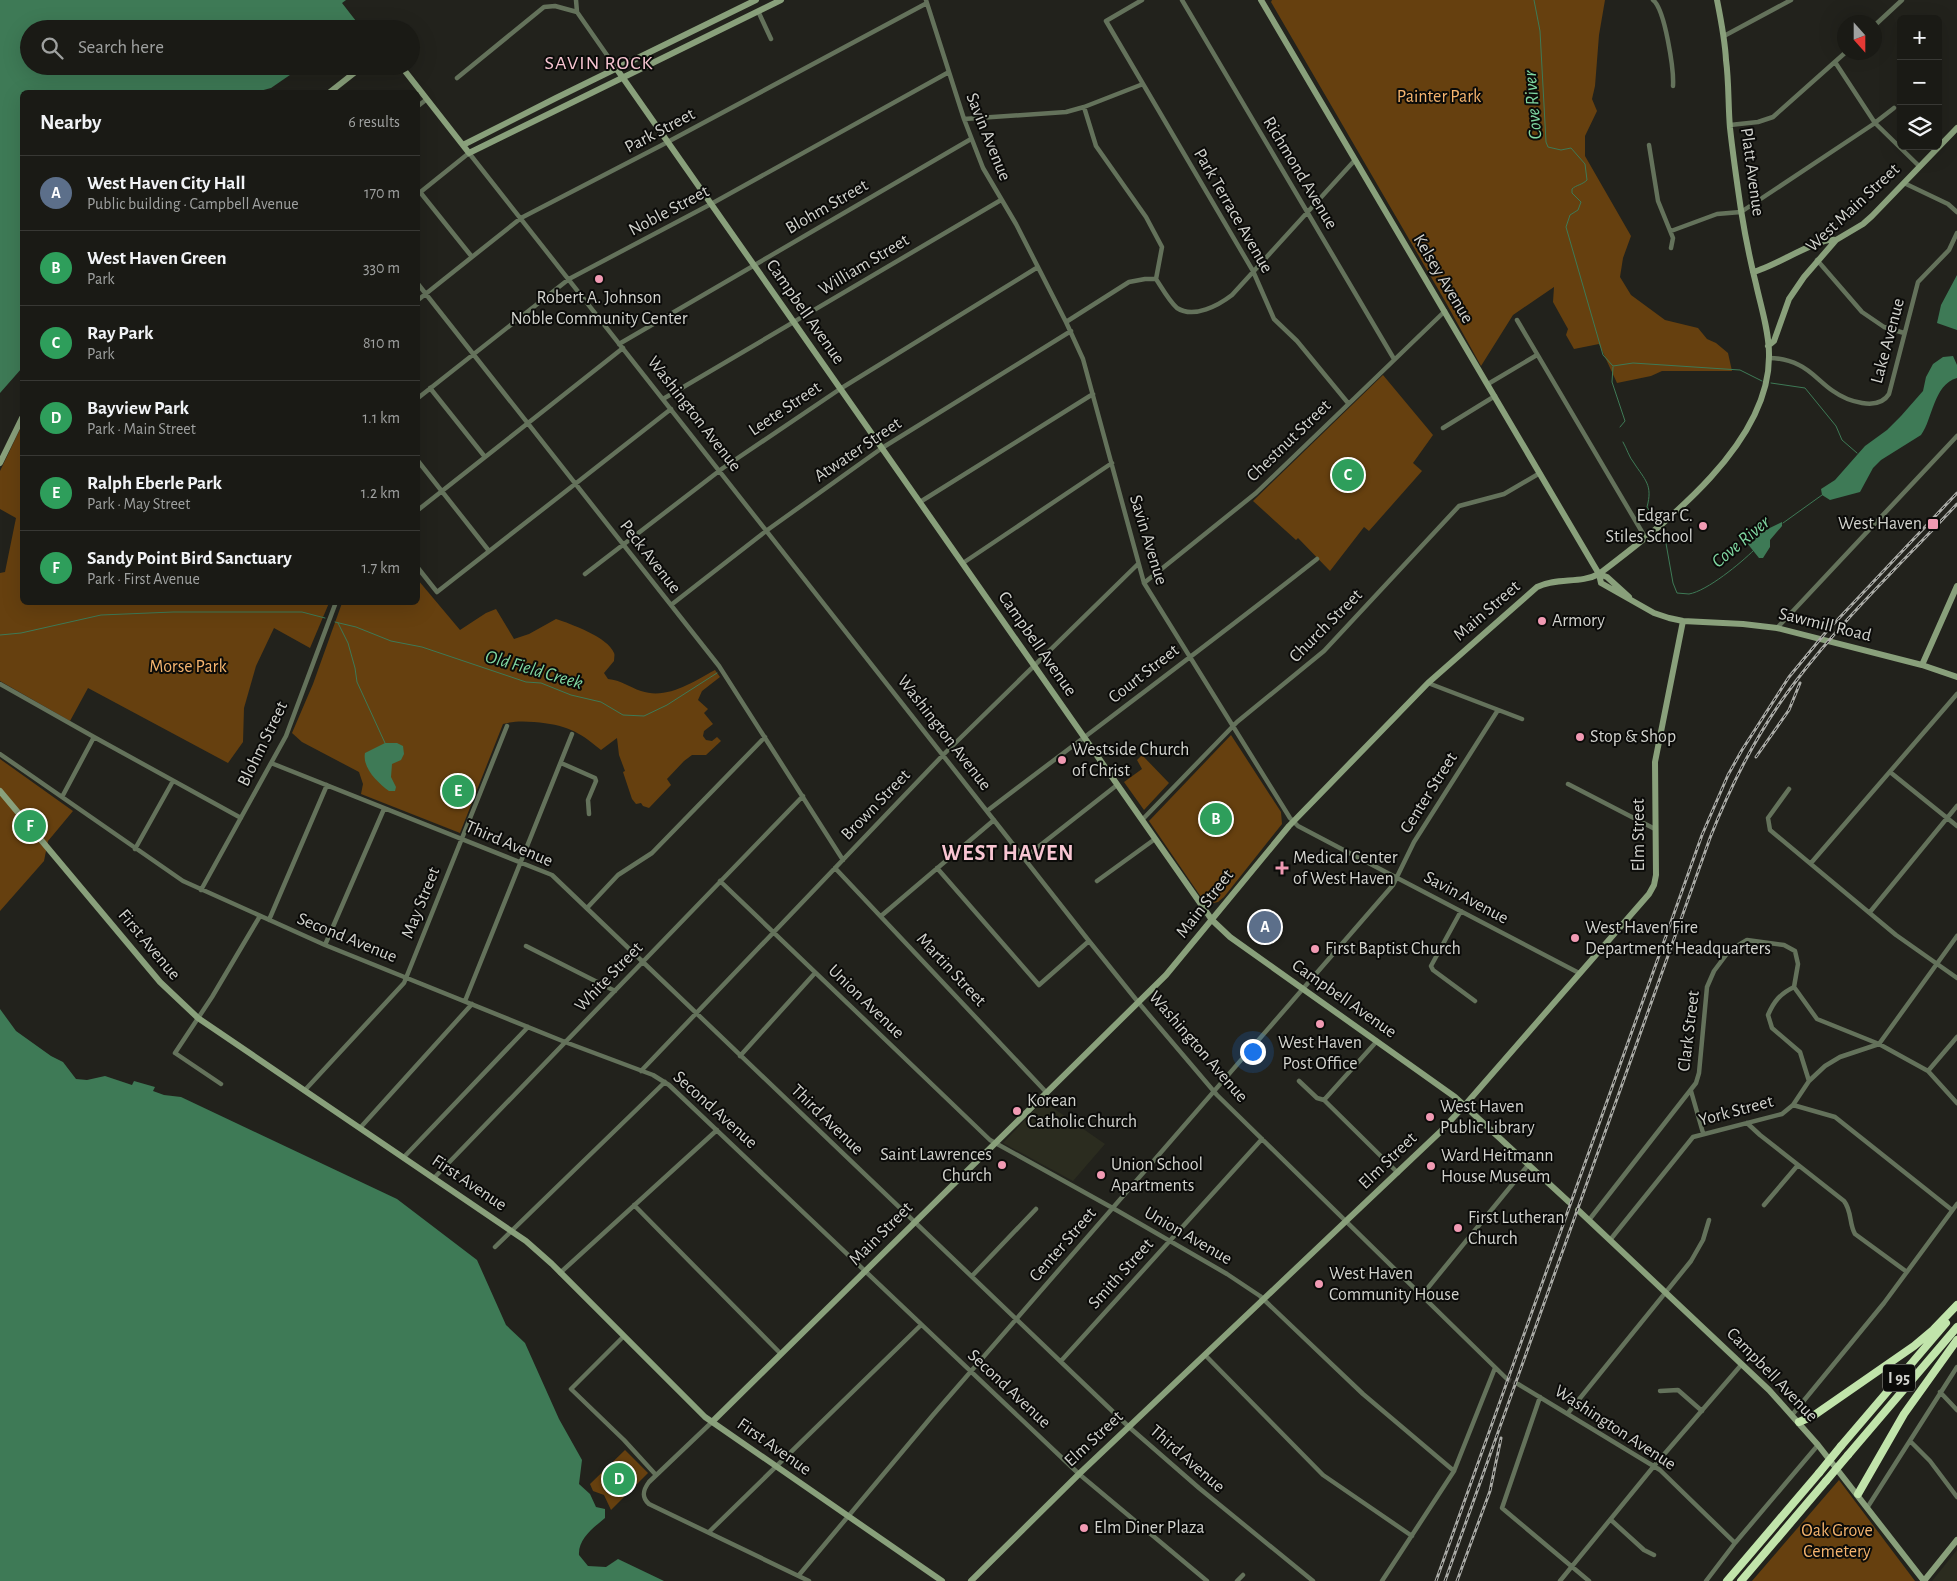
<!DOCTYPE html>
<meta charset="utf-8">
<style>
:root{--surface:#1a1a15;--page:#272722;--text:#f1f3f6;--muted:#9fa1a0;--line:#383834;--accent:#d93025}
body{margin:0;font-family:"Alegreya Sans",sans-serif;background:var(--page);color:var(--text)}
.controls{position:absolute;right:15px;top:15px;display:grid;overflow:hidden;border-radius:8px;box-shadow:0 5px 20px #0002}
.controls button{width:45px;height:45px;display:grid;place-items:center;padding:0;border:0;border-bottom:1px solid var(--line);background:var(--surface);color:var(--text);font:25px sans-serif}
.compass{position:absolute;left:1837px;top:15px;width:45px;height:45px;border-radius:50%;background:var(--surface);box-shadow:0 5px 20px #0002;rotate:159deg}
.you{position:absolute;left:1252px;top:1051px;width:18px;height:18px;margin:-12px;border:4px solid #fff;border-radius:50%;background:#1a73e8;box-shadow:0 0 0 8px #1a73e833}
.badge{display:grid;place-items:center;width:32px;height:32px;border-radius:50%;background:var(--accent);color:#fff;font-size:16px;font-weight:700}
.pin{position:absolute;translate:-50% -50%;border:2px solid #fff;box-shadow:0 1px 5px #0006}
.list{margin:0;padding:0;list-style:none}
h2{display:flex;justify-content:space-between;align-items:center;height:65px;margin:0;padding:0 20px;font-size:21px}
h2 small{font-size:16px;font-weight:400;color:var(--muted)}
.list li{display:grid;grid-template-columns:32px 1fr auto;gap:15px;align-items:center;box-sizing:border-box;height:75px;padding:0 20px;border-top:1px solid var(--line)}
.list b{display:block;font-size:19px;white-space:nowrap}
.list p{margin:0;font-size:16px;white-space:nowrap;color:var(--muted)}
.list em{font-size:16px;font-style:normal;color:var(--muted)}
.icon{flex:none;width:28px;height:28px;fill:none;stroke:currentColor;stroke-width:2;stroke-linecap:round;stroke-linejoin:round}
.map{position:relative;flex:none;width:1957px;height:1581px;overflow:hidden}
.search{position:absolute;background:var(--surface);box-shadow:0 5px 20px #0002;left:20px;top:20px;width:400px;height:55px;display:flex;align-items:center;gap:12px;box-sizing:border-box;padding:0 18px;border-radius:28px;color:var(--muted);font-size:19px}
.panel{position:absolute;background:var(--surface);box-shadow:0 5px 20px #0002;left:20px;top:90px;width:400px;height:515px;border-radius:8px}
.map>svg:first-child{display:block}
.built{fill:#2b2c1f}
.green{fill:#66400f}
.water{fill:#3e7a56}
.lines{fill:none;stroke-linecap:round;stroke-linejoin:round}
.stream{stroke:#3e7a56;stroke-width:1}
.street-tunnel{stroke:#3c3d37;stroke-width:4.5;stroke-dasharray:4.5 2;stroke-linecap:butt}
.street{stroke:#64725b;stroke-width:4.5}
.secondary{stroke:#89a07b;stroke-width:6}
.highway{stroke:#c1e4ab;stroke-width:8}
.rail-casing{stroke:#aaaba6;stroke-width:3}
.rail{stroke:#0b0b09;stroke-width:1;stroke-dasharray:4;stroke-linecap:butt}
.highway-bridge{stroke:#c1e4ab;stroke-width:8}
.poi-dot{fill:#f19ab3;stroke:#0b0b09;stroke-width:2}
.labels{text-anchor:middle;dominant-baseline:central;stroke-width:4;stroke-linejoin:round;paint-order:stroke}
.shield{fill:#0b0b09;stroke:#969793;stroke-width:1}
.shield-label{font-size:16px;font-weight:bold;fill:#d2d3ce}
.park-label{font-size:18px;fill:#f6b56f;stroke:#0b0b09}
.street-label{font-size:18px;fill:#d2d3ce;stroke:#0b0b09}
.poi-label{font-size:18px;fill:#d2d3ce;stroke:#0b0b09;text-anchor:start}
.water-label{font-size:19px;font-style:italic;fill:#7fd7a1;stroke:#0b0b09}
.quarter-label{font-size:20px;letter-spacing:1px;fill:#f8c5d2;stroke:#0b0b09}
.district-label{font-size:22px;font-weight:bold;letter-spacing:1px;fill:#f8c5d2;stroke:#0b0b09}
</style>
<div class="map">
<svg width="1957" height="1581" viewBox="0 0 1957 1581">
<rect width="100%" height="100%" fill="#22221c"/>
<path class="built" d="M1043,1101L1105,1144L1073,1181L1003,1143Z
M1957,1550V1581H1932Z"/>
<path class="green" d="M1272,0H1605L1599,35L1595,86L1592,99L1597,111L1585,136V156L1631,236L1623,258L1620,277L1631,295L1665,320L1698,328L1707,339L1716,343L1728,353L1732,371H1662L1651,376L1617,383L1599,344L1574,349L1566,335L1568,329L1553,302L1554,287L1513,315L1481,366L1445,301L1271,2Z
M1383,375L1433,435L1413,463L1422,471L1369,531L1364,527L1330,571L1298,538L1296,540L1253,501Z
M22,425V602L329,603L310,648L274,628L256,666L244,708L243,742L228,763L88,688L70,721L0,681V573L5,572L16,518L0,509V471Z
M418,580L460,630L486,613L496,609L514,639L529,634L556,619C571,624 608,637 614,653C615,655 614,658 614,661L604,673L608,679C621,680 629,687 641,691C667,700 693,682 715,670L720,677L702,691L698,700L708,709L704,713L713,724L704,731L703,736L706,740L712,741L717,737L721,741L706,755H692L684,761L667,779L671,785L649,808L643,806L641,803L636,804L632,799L623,772L625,771L619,755L617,738L601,750C577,730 566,725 534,722C523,721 514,721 503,724L460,833L361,794L363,784L359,772L302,742L292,733L313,684L342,603L418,602Z
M1231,735L1281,812L1282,824L1224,897L1218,902L1209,904L1201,897L1149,821Z
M1142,755L1169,783L1144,810L1124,782L1142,769L1137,760Z
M0,759L73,811L48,841L44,861L0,911Z
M625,1450L648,1473L611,1510L604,1495L593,1491L590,1484Z
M1839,1480L1915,1581H1752Z"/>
<path class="water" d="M0,0H346L342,3L356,21L347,29H29V66H303L271,88L256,92H22V368L0,393Z
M1957,275V330L1937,323L1941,305Z
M1953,356L1957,365V378C1933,385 1933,419 1921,435L1881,460L1873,468L1860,492L1830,500L1822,495L1821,489L1835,480L1865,446L1887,430L1901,416L1923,391L1926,377L1933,364L1943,357Z
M1782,522V526L1770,540V547L1763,558H1759L1747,543V539Z
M385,743H397L403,746L404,754L401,760L392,764L391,777L396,787L395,791H389C378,783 362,768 365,753Z
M0,1009L16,1031L51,1056L63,1062L76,1079L87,1080L105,1076L132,1085L134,1081L155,1087L153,1091L164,1095L181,1097L397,1199L477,1260L506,1325L525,1343L559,1419L582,1460L579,1484L590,1494L596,1507L605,1509V1518C593,1528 578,1539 579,1555L588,1566L606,1567L618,1559L664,1581H0Z"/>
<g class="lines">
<path class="stream" d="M1534,0L1540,31L1546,142L1548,147L1561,150L1571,148L1585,164L1587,180C1582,185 1576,185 1572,189V193L1581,202L1578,210L1570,215L1566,227L1603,355L1613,366L1633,363L1740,370L1762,381
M1613,367L1612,382L1625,421L1620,427
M1771,383L1805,388L1836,426L1842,440L1857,453
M1623,442C1627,449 1629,457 1634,463C1645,480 1653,485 1647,507L1656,520
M1783,523L1822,495
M1664,532L1673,583L1677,593C1681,593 1685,594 1689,594C1707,591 1741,563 1754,550
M335,622L356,627L391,641L422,647L526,682L541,683L571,695L601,702L623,715L644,716L667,705L717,673
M338,623L348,643L355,668L357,682L385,743
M0,635L21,633L101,615L173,612H302L325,618"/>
<path class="street-tunnel" d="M1507,1379L1518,1384"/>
<path class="street" d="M576,0L577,12
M926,0L964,119L983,168L1016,224L1066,322L1083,359L1144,583L1290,818L1298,826L1336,846L1579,973
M1142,0L1106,21L1253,271L1274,319L1297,341L1348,403
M1182,0L1394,359
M1653,0C1665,9 1674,70 1673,86
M758,11L771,39
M577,12L616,68
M1874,26L1902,0
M1724,36L1791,0
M1835,62L1875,123L1919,166
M457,78L544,7L555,6L577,12
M418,106L427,99
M1084,107L1096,146L1146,217L1162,247L1156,279
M964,119L1066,112L1084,107L1143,84
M1730,125L1758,122L1773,117L1846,52
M1649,145L1658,201L1673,238L1671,248
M1904,183L1948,204L1957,212
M420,192L472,257
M418,194L469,153L1089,941L1138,1002L1217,1095L1507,1379
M1671,231L1717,214L1741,212L1872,125L1894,108
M1817,260L1862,312L1884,327L1904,333
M1156,279C1162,288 1169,301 1177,308C1194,319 1219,305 1232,295L1355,160
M418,284L719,666L843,860
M418,300L521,218L662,145L927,3
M1517,320L1645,537
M1066,322L1129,282L1145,279H1156
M619,344L971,139
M1769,358C1780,358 1789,360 1799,365C1812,371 1821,383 1833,391C1847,401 1878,412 1889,394L1918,282L1949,250L1957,233
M1488,384L1537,355
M430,388L485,457
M418,398L569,279L711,204L949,72
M663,399L1001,200
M1443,428L1495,396
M418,461L489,551
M920,502L1093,394
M418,510L623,348
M963,563L1112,463
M418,568L437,592L671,409
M585,574L723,468L840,389L1038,267
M1144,583L1256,493L1445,311
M671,605L766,531L882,448L1071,331
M1777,628L1957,436
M1428,683L1522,719
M0,684L94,737L241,818
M0,754L183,881L325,945L565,1042L653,1075L669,1085L1079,1474L1207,1581
M271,763L552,875L1129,1427L1199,1488L1313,1581
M561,763L595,778L596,781L588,800L589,814
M1890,772L1957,826
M1568,784L1655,829
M1789,789L1768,818L1770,830L1896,935L1957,978
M62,797L94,737
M987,811C1097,727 1208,645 1317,559
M1142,820L1237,722L1324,651L1459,506L1504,494L1540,473
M135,849L173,781
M1024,858L1117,785
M1811,863L1957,694
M835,868L1046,1092
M937,868L1039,985L1089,941
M720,881L990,1140L1118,1211L1227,1274L1260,1296L1363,1394L1454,1471
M1097,881L1155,839
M201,890L286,736L336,602
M587,908L618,875L652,853L765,737
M1461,911L1431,966L1433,970L1475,1001
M1870,912L1957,806
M881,916L994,820
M269,920L327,785
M325,945L384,809
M526,946L615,991
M465,1001L572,734
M740,1056L815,973
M641,1071L943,755L1138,564
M1928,1071L1957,1037
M1299,1081L1317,1098L1324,1100L1398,1173
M1809,1081L1800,1052L1772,1028L1768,1015C1774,1001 1780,994 1794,987L1817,1019L1879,1044L1928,1071L1957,1103
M221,1084L175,1053L212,997L260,916
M305,1090L404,983L507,726
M1691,1091L1703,1133
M1324,1100L1377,1041
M1793,1105L1835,1117L1952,1210
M1747,1123L1760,1135L1844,1201C1852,1211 1849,1224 1855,1234L1907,1272
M360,1128L472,1004
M404,1157L528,1027
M434,1178L803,796
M634,1205L780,1353
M1764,1205L1798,1165
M1589,1220L1696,1083L1699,1073L1707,987L1714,971L1726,955L1732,949L1747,940L1784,945L1795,951L1798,964L1794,987
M1610,1240L1693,1137L1782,1114L1793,1105L1809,1081L1825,1066L1840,1057L1879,1044L1957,936
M495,1247L665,1082
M560,1273L717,1130
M972,1276L1036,1209
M1422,1295L1529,1164
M624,1336L571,1389L624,1440L656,1475
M1205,1355L1323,1475L1412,1536
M1061,1361L1262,1139
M1518,1384L1660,1470L1735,1543
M1660,1391L1678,1390L1702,1411
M1940,1392L1957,1410
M1540,1397L1502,1508L1589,1581
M1568,1413L1691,1261L1703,1240L1709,1220
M1792,1415L1884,1303L1957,1204
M712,1422L649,1482C643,1490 641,1497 649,1504L809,1581
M1910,1441L1930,1461L1957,1497
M1867,1508L1957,1367
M1611,1520L1644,1550L1654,1555
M709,1532L921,1325
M799,1575L933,1415L1393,885L1414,842L1498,710
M1237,1581L1243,1575
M1382,1581L1454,1471L1495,1368
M1560,1581L1654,1466L1742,1364
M1706,1581L1735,1543L1818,1445"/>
<path class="secondary" d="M1261,0L1593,564L1599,574L1601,583L1654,613L1669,618L1683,621L1743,624L1777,628L1922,665L1957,677
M401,66L469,153L781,0
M616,68L1212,920L1230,937L1455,1097L1569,1202
M330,92L363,66
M463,145L556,98L756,0
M1753,272C1775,267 1818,237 1836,240
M1768,346L1774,341L1789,299L1804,277L1836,240L1863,224L1872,216L1957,128
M0,463L22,418
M1599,574L1607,577L1629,597
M1922,665L1957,586
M0,791L160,982L198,1018L526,1241L552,1264L705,1417L942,1581
M1578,1210L1769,1390L1818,1445L1924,1581
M712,1422L1166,975L1289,826L1428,683L1537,587C1557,577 1580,584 1599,574C1663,525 1771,444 1769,354C1769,331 1761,307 1756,284C1750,260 1745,235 1741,210C1737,183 1733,155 1730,128C1728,105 1729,82 1726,60C1725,40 1721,20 1717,0
M971,1581L1079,1474L1440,1132L1465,1105L1649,894L1654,885L1656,875L1655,762L1683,621
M1924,1581L1957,1540"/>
<path class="highway" d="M1799,1422L1813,1416L1914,1346L1933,1330L1957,1305
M1841,1446L1946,1323
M1848,1455L1957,1327
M1858,1494L1904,1414L1957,1340
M1727,1581L1819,1473
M1741,1581L1826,1481"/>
<g class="rail-casing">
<path id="rail" d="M1756,757L1789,710L1800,683
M1436,1581L1702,835L1728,775L1742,750L1789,677L1826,632L1957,493
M1445,1581L1710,838C1732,782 1759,729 1796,681C1844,618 1903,562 1957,504
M1457,1581L1490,1491L1501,1438"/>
</g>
<use href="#rail" class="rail"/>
<path class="highway-bridge" d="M1819,1473L1841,1446
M1826,1481L1848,1455"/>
</g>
<g class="poi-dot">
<circle cx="599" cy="279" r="5"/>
<rect x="1927" y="518" width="12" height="12" rx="2.5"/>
<circle cx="1703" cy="526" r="5"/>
<circle cx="1542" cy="621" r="5"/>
<circle cx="1580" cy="737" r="5"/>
<circle cx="1062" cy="760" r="5"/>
<path d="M1279.5 860.5h5v5h5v5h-5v5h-5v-5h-5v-5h5z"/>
<circle cx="1575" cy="938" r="5"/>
<circle cx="1315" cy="949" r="5"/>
<circle cx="1320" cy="1024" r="5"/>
<circle cx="1017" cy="1111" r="5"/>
<circle cx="1430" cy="1117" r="5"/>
<circle cx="1002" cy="1165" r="5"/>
<circle cx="1431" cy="1166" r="5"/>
<circle cx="1101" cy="1175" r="5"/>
<circle cx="1458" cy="1228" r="5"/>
<circle cx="1319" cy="1284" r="5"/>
<circle cx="1084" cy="1528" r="5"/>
</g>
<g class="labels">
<rect class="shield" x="1883" y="1364.5" width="32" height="27" rx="4"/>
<g class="shield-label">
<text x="1899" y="1378">I 95</text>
</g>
<g class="park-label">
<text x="1439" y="97">Painter Park</text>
<text x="188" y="667">Morse Park</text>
<text x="1837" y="1531">Oak Grove<tspan x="1837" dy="21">Cemetery</tspan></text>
</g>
<g class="street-label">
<text transform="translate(660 131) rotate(-28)">Park Street</text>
<text transform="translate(988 137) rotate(68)">Savin Avenue</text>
<text transform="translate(1752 172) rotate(82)">Platt Avenue</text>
<text transform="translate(1300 173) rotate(59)">Richmond Avenue</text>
<text transform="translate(827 207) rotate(-30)">Blohm Street</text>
<text transform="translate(1853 208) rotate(-43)">West Main Street</text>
<text transform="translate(669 211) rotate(-28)">Noble Street</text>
<text transform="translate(1233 211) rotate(60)">Park Terrace Avenue</text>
<text transform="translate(864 265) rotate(-31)">William Street</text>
<text transform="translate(1443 279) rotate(59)">Kelsey Avenue</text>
<text transform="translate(805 312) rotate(55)">Campbell Avenue</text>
<text transform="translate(1888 341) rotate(-75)">Lake Avenue</text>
<text transform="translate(785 409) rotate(-34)">Leete Street</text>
<text transform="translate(694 414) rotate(52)">Washington Avenue</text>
<text transform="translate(1289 441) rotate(-44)">Chestnut Street</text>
<text transform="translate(858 450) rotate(-34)">Atwater Street</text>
<text transform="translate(1148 540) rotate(73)">Savin Avenue</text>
<text transform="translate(650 557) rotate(52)">Peck Avenue</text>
<text transform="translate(1487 611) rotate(-41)">Main Street</text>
<text transform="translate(1825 625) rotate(14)">Sawmill Road</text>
<text transform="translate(1326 626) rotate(-45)">Church Street</text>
<text transform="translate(1037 644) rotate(55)">Campbell Avenue</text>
<text transform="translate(1144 674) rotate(-38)">Court Street</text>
<text transform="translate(944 733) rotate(52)">Washington Avenue</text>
<text transform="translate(263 744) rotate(-64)">Blohm Street</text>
<text transform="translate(1429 793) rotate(-58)">Center Street</text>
<text transform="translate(876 805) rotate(-46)">Brown Street</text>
<text transform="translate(1639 835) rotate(-90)">Elm Street</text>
<text transform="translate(509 844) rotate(23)">Third Avenue</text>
<text transform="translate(1466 898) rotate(28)">Savin Avenue</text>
<text transform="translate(421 903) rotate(-68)">May Street</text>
<text transform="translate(1205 904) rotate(-52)">Main Street</text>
<text transform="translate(347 938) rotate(22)">Second Avenue</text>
<text transform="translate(149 945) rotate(50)">First Avenue</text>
<text transform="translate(951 970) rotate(47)">Martin Street</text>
<text transform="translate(609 977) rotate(-46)">White Street</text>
<text transform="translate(1344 999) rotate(35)">Campbell Avenue</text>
<text transform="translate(866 1002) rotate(44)">Union Avenue</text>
<text transform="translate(1689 1031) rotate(-83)">Clark Street</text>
<text transform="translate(1198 1047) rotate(49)">Washington Avenue</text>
<text transform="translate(715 1110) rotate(42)">Second Avenue</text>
<text transform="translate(1736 1111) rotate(-15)">York Street</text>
<text transform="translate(827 1120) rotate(44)">Third Avenue</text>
<text transform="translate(1388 1161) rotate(-44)">Elm Street</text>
<text transform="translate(469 1183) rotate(34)">First Avenue</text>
<text transform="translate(881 1234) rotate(-45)">Main Street</text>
<text transform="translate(1188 1236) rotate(30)">Union Avenue</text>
<text transform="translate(1063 1245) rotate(-49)">Center Street</text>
<text transform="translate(1121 1274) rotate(-48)">Smith Street</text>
<text transform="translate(1772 1375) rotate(46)">Campbell Avenue</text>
<text transform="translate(1009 1389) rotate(43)">Second Avenue</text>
<text transform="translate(1615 1428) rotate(33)">Washington Avenue</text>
<text transform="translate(1094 1439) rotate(-43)">Elm Street</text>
<text transform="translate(774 1447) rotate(35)">First Avenue</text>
<text transform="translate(1187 1459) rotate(41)">Third Avenue</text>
</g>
<g class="poi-label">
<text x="599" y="298" text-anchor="middle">Robert A. Johnson<tspan x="599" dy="21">Noble Community Center</tspan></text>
<text x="1693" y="516" text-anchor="end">Edgar C.<tspan x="1693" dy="21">Stiles School</tspan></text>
<text x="1922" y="524" text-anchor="end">West Haven</text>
<text x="1552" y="621">Armory</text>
<text x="1590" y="737">Stop &amp; Shop</text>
<text x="1072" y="750">Westside Church<tspan x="1072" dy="21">of Christ</tspan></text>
<text x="1293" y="858">Medical Center<tspan x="1293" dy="21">of West Haven</tspan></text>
<text x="1585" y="928">West Haven Fire<tspan x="1585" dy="21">Department Headquarters</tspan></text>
<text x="1325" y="949">First Baptist Church</text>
<text x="1320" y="1043" text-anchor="middle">West Haven<tspan x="1320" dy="21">Post Office</tspan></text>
<text x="1027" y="1101">Korean<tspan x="1027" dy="21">Catholic Church</tspan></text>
<text x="1440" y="1107">West Haven<tspan x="1440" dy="21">Public Library</tspan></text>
<text x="992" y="1155" text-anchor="end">Saint Lawrences<tspan x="992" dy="21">Church</tspan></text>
<text x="1441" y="1156">Ward Heitmann<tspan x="1441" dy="21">House Museum</tspan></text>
<text x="1111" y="1165">Union School<tspan x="1111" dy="21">Apartments</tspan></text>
<text x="1468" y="1218">First Lutheran<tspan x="1468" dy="21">Church</tspan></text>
<text x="1329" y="1274">West Haven<tspan x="1329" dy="21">Community House</tspan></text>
<text x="1094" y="1528">Elm Diner Plaza</text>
</g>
<g class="water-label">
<text transform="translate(1533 105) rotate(-95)">Cove River</text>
<text transform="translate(1741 542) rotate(-40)">Cove River</text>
<text transform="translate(534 670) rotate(16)">Old Field Creek</text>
</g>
<g class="quarter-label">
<text x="599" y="63">SAVIN ROCK</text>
</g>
<g class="district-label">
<text x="1008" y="853">WEST HAVEN</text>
</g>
</g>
</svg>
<div class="controls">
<button>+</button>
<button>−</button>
<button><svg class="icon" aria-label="layers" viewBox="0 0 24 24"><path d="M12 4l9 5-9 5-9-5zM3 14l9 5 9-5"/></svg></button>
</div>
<svg class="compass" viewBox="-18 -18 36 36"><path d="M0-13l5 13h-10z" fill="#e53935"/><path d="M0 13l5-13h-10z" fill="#9fa1a0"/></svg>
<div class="you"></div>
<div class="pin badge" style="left:1265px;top:927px;background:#5c6f8a">A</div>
<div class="pin badge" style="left:1216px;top:819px;background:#2e9e5b">B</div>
<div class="pin badge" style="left:1348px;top:475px;background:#2e9e5b">C</div>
<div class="pin badge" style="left:619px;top:1479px;background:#2e9e5b">D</div>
<div class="pin badge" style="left:458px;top:791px;background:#2e9e5b">E</div>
<div class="pin badge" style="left:30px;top:826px;background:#2e9e5b">F</div>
<div class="search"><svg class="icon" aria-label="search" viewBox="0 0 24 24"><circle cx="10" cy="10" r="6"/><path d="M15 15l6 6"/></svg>Search here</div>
<section class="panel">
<h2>Nearby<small>6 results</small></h2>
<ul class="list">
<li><span class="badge" style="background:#5c6f8a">A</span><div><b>West Haven City Hall</b><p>Public building · Campbell Avenue</p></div><em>170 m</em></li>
<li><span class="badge" style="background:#2e9e5b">B</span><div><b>West Haven Green</b><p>Park</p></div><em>330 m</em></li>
<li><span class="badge" style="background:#2e9e5b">C</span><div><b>Ray Park</b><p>Park</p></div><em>810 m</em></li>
<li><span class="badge" style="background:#2e9e5b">D</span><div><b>Bayview Park</b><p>Park · Main Street</p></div><em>1.1 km</em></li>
<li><span class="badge" style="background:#2e9e5b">E</span><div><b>Ralph Eberle Park</b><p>Park · May Street</p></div><em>1.2 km</em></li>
<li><span class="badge" style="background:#2e9e5b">F</span><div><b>Sandy Point Bird Sanctuary</b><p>Park · First Avenue</p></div><em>1.7 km</em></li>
</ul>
</section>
</div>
